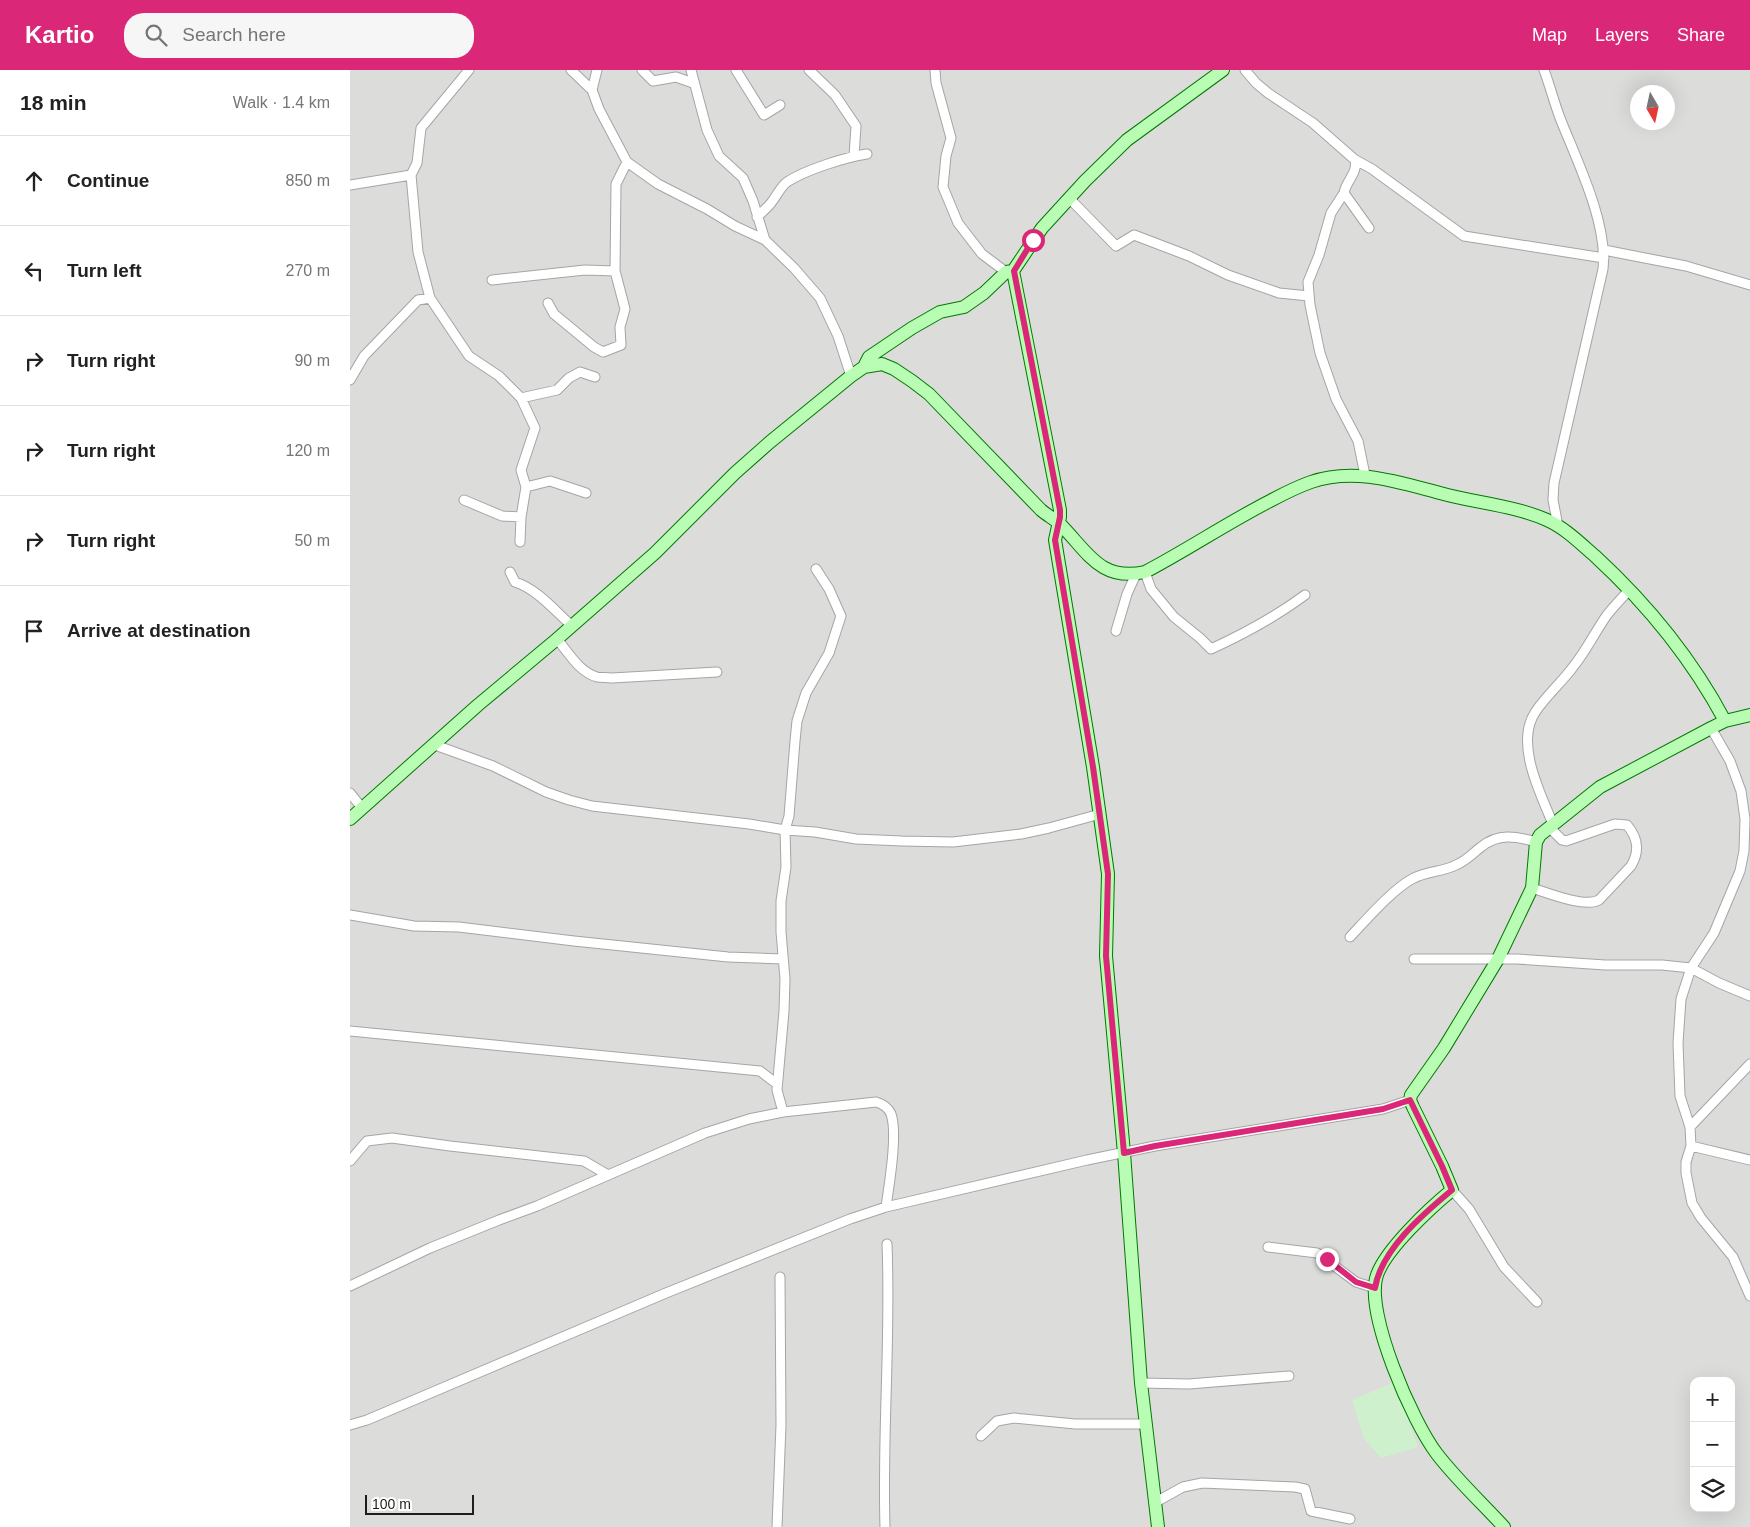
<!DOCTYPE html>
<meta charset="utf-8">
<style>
:root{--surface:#fff;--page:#f6f6f6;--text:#222;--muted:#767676;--line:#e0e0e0;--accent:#db2777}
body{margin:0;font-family:Helvetica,sans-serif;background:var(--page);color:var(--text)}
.controls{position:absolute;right:15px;bottom:15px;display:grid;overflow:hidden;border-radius:10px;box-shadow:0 5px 20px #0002}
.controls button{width:45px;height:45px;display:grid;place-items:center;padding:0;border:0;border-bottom:1px solid var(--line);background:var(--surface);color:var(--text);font:25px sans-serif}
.compass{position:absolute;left:1280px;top:15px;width:45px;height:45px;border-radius:50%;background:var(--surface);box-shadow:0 5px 20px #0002;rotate:171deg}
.scale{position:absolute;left:15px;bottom:12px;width:109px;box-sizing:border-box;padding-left:5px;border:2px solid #1e1e1e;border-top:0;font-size:14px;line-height:18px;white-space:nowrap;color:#1e1e1e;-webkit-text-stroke:4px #fff;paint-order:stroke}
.stop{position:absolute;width:15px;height:15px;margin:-11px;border:4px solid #db2777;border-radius:50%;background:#fff}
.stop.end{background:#db2777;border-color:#fff;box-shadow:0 1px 5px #0008}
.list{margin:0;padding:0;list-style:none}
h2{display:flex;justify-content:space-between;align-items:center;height:65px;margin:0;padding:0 20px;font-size:21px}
h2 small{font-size:16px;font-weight:400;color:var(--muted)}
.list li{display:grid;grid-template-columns:32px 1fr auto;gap:15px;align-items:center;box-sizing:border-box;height:90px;padding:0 20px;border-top:1px solid var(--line)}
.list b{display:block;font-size:19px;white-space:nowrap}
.list em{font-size:16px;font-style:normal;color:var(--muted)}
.icon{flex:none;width:28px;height:28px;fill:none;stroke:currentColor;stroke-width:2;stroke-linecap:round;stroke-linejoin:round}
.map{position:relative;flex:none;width:1400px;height:1457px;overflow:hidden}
header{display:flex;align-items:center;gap:30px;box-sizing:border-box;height:70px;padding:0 25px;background:var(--accent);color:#fff}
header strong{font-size:24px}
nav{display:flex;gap:28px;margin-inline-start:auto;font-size:18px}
.search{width:350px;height:45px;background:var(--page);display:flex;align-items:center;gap:12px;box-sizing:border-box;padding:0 18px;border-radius:20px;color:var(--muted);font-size:19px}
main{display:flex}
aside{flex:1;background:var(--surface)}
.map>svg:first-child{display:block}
.residential{fill:#dcdcdb;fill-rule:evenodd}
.farmland{fill:#cef0cd}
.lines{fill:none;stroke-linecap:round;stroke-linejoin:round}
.street-casing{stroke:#a5a5a5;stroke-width:11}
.secondary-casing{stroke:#017900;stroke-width:14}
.street{stroke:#fff;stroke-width:9}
.secondary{stroke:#b8fdb3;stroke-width:12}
.route{stroke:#db2777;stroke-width:6}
</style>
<header>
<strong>Kartio</strong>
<div class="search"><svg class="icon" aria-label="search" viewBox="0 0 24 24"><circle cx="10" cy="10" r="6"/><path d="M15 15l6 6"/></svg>Search here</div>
<nav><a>Map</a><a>Layers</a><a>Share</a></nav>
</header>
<main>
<aside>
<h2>18 min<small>Walk · 1.4 km</small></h2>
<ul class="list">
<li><svg class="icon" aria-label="ahead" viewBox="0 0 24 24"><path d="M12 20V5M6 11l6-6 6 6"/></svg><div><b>Continue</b></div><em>850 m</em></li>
<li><svg class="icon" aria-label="left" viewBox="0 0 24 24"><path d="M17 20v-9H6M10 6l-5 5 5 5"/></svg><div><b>Turn left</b></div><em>270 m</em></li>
<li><svg class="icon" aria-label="right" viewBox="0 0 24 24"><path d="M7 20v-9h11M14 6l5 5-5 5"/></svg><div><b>Turn right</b></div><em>90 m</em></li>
<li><svg class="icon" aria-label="right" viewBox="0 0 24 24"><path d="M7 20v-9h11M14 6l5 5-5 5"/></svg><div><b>Turn right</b></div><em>120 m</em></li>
<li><svg class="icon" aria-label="right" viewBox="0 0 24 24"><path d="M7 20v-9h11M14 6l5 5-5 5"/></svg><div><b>Turn right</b></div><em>50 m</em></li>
<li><svg class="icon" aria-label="arrive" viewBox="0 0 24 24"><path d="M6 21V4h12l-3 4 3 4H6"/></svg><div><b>Arrive at destination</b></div></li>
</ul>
</aside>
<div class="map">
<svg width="1400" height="1457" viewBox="0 0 1400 1457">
<rect width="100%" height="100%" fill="#e9f0e3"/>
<path class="residential" d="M0,0H1400V1457H0ZM1288,22H1318V52H1288ZM1344,1311H1381V1438H1344Z"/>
<path class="farmland" d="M1045,1312L1068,1377L1031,1388L1014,1369L1002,1330Z"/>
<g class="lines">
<g class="street-casing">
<path id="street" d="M221,0L242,20L249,39L277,92L308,114L357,139L385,156L415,170L444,198L470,228L488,266L501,306
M292,0L303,11L326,7L343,13
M341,0L357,60L369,86L393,108L403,131L415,170
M386,0L414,45L430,35
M459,0L485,25L506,56L504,86
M585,0L586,13L601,68L596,86L593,117L608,153L632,184L656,202
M895,0L906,13L918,23L963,53L1004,89L1022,99L1114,166L1254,188
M1194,0C1200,16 1204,32 1210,48C1227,91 1258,153 1253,199L1204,413L1203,430L1208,456
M242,20L247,0
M1005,90C1008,104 996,110 994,123L1019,158
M0,115L61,105
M994,123L981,143L969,185L958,212L960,235L970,283L986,329L1008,371L1015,405
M719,128L766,176L784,165L839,186L878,205L929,223L959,226
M407,147C412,142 417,138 421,133C426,127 431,116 437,112C455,100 496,87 517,84
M1254,180L1336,196L1400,215
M142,210L235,200L265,201
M80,228L68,182L61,105L67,93L71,58L119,0
M198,233L204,244L244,277L253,282L271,275L270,257L275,239L265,201L266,114L277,92
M0,310L14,286L68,230L80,228L119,286L149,306L171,328L185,358L171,400L176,417L171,447L170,472
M171,328L207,320L219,308L230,302L245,307
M176,417L200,411L236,423
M114,430L152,446L171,447
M160,502L165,512C187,519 204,540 221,555
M795,502L801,519L824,547L850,568L861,579C896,563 924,548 955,525
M766,561L777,524L786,504
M207,569C218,582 229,602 247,607C251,608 257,607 262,608L367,602
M1361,658L1380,691L1391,721L1395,749L1394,781L1390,801L1364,863L1341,898L1331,929L1328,973L1330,1026L1340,1057L1341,1076L1336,1092V1103L1342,1133L1351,1148L1383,1187L1400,1226
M85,675L143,696L196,722L219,730L242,736L399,754L435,760L465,762L506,769L552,771L603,772L671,764L699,758L750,744
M0,723L12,738
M1203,754C1190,723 1164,672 1186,641C1197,625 1212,612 1223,597C1236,581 1245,562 1257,545C1264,536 1272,528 1280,519
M1182,818C1198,823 1235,838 1249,830L1281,796C1290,781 1288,768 1277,755L1265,754L1216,771L1212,770L1199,757
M0,845L64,856L109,857L224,871L378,887L433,889
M1000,867C1016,850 1043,819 1062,809C1076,801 1093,802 1106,795C1116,791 1123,783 1131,777C1148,763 1166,766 1186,772
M1064,889H1167L1255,895H1312L1341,898L1369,913L1400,926
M0,961L410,1001L427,1014
M433,1042L427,1020L434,941L435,909L431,862V831L436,797L435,760L439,746L445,671L447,651L456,623L479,583L491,546L479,519L466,499
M1340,1057L1400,994
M1341,1076L1400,1090
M0,1091L17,1071L42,1068L100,1076L234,1091L258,1105
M1102,1120L1119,1139L1154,1197L1187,1232
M918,1177L967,1183L1006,1212L1025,1218
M0,1216L80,1178L149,1150L187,1136L355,1063L399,1049L433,1042L526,1032C533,1034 538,1037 541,1044C548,1064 539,1115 536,1137
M791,1313L839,1314L939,1306
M0,1355L17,1350L316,1223L500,1149L536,1137L737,1090L805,1076L1033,1039L1060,1030
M631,1366L647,1351L664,1348L725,1354H795
M804,1433L833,1417L852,1413L945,1417L955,1419L961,1441L1000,1449
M427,1457L431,1355L430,1207
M535,1457C532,1363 541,1268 537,1174"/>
</g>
<g class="secondary-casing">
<path id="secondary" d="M514,297L519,287L562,258L590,242L614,237L634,223L656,202L663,201
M0,749L128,635L207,569L305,483L385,403L420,372L501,306L514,297L532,294L544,299L562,311L579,324L691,440C697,445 704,449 710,454C737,481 750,512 795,502C837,480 877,453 920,431C933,424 947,417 961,412C1004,397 1048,412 1090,423C1125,433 1163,435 1197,450C1215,458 1230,473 1245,486C1296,533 1342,589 1375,651
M808,1457L791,1313L774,1083L756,886L758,804L743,697L705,470L710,447V440L663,201L692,158L735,111L777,70L873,0
M1154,1457C1132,1433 1107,1410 1087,1384C1063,1353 1014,1242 1027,1205C1036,1179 1080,1138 1102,1120L1092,1096L1063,1037L1060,1030L1061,1025L1094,978L1148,889L1182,818L1186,772L1190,765L1250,717L1361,658L1375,651L1400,645"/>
</g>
<use href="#street" class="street"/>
<use href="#secondary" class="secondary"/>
</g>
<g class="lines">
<path class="route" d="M683,170L664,201L710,440V447L705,470L743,697L758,804L756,886L774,1083L805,1076L1033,1039L1060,1030L1092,1096L1102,1120C1073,1144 1031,1180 1025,1218L1006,1212L977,1189"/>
</g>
</svg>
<div class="controls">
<button>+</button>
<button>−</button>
<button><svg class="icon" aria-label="layers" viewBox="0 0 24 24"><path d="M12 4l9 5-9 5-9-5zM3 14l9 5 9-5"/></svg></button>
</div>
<svg class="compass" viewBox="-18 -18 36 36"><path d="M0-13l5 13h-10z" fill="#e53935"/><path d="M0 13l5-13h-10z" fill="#767676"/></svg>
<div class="scale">100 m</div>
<div class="stop" style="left:683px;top:170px"></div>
<div class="stop end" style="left:977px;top:1189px"></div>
</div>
</main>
